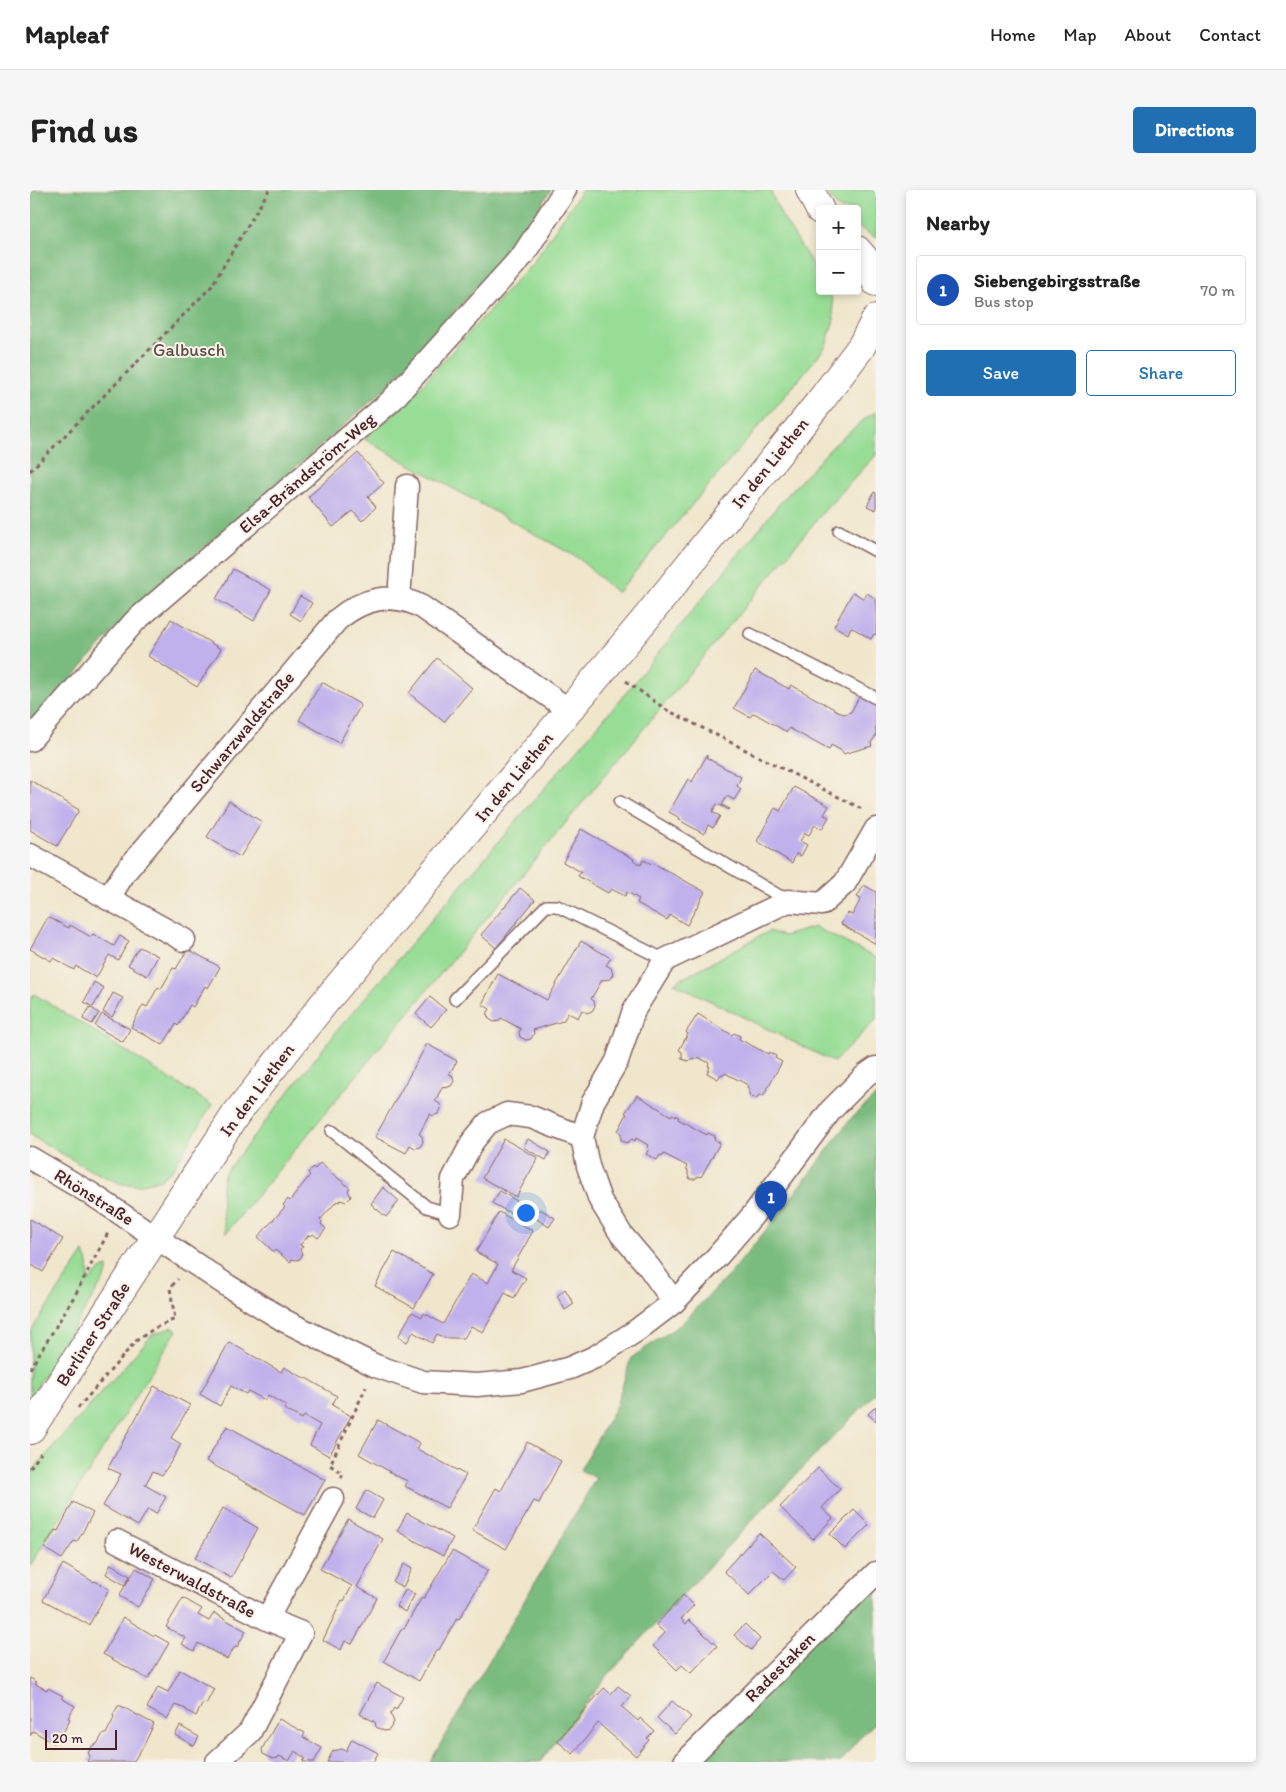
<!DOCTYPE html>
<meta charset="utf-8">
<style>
:root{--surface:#fff;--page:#f6f6f6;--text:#222;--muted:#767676;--line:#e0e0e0;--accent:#1f6fb2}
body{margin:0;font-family:Itim,sans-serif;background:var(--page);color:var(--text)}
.controls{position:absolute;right:15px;top:15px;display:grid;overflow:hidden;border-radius:5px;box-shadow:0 2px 8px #0003}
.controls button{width:45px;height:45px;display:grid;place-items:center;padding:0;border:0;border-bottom:1px solid var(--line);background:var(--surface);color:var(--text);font:25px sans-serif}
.scale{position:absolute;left:15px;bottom:12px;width:72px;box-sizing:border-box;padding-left:5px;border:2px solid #4a1f2b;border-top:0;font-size:14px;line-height:18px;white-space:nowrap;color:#4a1f2b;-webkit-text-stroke:4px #f7f3e8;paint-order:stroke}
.you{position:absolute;left:495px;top:1022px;width:18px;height:18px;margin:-12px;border:4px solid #fff;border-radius:50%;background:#1a73e8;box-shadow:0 0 0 8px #1a73e833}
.badge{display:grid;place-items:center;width:32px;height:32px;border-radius:50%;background:var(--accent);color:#fff;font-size:16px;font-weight:700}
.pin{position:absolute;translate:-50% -41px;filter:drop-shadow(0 1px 2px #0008)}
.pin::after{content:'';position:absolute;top:26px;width:18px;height:15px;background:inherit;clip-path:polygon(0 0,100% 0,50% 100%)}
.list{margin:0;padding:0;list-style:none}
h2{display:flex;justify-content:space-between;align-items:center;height:65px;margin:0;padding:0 20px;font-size:21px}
h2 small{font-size:16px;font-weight:400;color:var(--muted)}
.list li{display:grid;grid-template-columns:32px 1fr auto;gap:15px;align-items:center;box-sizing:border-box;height:70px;margin:0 10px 10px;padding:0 10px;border:1px solid var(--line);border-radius:5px}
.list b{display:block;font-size:19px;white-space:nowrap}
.list p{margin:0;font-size:16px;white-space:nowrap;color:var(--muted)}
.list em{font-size:16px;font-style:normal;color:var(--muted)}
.actions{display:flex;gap:10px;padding:15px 20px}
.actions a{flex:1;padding:11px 0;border:1px solid var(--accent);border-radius:5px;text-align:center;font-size:18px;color:var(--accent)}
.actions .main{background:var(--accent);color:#fff}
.map{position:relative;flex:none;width:846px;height:1572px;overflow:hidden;border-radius:5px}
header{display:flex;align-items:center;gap:30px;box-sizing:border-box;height:70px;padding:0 25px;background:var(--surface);border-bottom:1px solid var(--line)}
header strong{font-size:24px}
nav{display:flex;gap:28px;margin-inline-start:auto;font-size:18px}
.intro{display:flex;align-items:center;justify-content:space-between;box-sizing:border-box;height:120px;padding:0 30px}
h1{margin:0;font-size:35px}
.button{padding:12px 22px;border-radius:5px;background:var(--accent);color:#fff;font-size:18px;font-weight:700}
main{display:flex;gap:30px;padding:0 30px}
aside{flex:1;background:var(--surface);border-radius:5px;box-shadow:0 2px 8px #0003}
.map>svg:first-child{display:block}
.green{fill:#98dd96;stroke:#717e60}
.forest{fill:#7abc7f;stroke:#626e55}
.building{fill:#c0b0ec}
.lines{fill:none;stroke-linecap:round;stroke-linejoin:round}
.service-casing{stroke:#846563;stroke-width:14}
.minor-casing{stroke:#846563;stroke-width:25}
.tertiary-casing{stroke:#846563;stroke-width:30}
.path{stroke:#846563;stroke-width:3;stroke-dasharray:4 4;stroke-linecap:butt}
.service{stroke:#fff;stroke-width:11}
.minor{stroke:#fff;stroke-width:22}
.tertiary{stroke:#fff;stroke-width:28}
.labels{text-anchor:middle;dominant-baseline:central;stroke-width:4;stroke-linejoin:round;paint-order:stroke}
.park-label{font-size:18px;fill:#5e4e46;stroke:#f7f3e8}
.street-label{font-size:18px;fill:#4a1f2b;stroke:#f7f3e8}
</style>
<header>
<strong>Mapleaf</strong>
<nav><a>Home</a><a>Map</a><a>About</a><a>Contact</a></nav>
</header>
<div class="intro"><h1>Find us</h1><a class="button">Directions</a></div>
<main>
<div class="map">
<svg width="846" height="1572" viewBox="0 0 846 1572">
<rect width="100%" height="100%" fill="#f7f3e8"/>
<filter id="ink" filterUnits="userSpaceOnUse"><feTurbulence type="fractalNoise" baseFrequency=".02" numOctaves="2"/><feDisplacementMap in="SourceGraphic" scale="10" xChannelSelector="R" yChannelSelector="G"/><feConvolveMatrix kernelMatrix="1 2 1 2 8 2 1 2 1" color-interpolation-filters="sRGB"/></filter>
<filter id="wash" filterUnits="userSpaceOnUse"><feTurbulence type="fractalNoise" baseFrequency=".0096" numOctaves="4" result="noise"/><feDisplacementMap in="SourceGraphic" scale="20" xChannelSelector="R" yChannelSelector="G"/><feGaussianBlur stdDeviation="1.12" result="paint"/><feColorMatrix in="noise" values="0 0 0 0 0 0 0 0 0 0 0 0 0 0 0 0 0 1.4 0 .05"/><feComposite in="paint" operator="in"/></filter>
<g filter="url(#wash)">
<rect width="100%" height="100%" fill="#f0e6cc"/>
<path class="green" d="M552,0H740L750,23L790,87V101H798L802,109L804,129L796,156L765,194L587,403L548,368L334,249L370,219L503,72Z
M795,0H846V48L827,36V19H809Z
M846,222V265L794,321L196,1043C191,1023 190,1005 194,984L310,837L595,504L749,314L802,257L837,227Z
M785,737L846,768V830L804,872L644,793L739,741L754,746Z
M4,804L182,915L142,980L131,989L109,995L92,994L60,980L0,945V811Z
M54,1062L58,1073L59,1091L72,1079L78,1077L76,1086L0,1208V1143Z
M142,1137L147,1140L0,1376V1286L5,1278L122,1145Z"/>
<path class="forest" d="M0,0H521L483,56L355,199L102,420L0,536Z
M846,906V1203L726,1326L578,1485L510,1572H400L566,1288L550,1280L586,1216L601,1168L651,1134L702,1082L756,1015L823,926Z
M846,1383V1532L830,1547L811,1572H655Z"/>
<g id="blocks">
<path class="building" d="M328,263L354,293L338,307L346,317L332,331L323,321L303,337L278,307Z
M844,302L846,303V320L837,316Z
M203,379L241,400L224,431L186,409Z
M823,402L834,409L837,403L846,409V445L844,444L841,449L821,437L818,444L804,436Z
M270,406L282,413L271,431L260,424Z
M141,429L191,459L167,497L118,466Z
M407,468L442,498L414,532L379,503Z
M725,480L759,499L761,495L763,496L813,524L821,522L830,505L846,514V545L841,553L842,556L813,564L812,561L801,555L799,560L759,538L757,542L724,523L720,527L704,518Z
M292,492L331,515L309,553L269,530Z
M677,565V568L711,587L707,596L711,599L704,610L697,606L692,615L700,619L699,620L687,614L682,622L690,626L683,638L678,635L674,644L649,630L650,628L639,622L658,589L662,592Z
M0,590L49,620L27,656L0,640Z
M764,597L799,616L794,625L799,627L792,639L785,635L779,645L775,643L770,651L777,655L771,666L766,664L762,673L727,651L745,618L750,621Z
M199,611L232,632L210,667L177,647Z
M551,639L604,669L603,670L611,675L613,670L622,674L623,673L675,702L657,735L640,725L637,730L607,713L609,709L597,702L595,706L581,699L578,703L548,686L551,682L533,672Z
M834,695L846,702V754L811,734L818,723L822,725L826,718L831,709L827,707Z
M490,698L505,710L466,758L451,745Z
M18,727L39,738L40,735L61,747L63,744L84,756L90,746L99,751L88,770L79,765L66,788L46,776L44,780L23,768L21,771L0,759Z
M551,751L581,768L576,775L581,778L583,784L580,789L572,790L561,809L564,811L565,816L562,821L557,823L552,820L548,828L538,823L533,831L503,840L504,843L501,849L496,850L490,847L489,842L491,839L471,828L469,831L464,832L459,829L457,824L460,819L452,814L468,784L517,810Z
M109,757L128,766L117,786L98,775Z
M158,759L190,777L178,798L175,796L163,817L160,815L148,836L146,834L133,855L101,837L113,815L117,817L128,797L131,799L143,778L146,779Z
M64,792L74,798L63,817L54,812Z
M83,803L93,808L82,827L73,822Z
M400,807L416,820L401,837L386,824Z
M60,817L69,823L62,834L53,829Z
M72,824L100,839L93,852L65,836Z
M668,824L702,845L704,843L710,846L709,849L738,864L739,862L746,866L745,868L752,872L733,906L730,905L726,908L721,907L719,904V899L717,897L718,895L695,883L694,885L691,884L688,889L677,883L680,877L678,876L679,873L668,867L666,870L663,868L658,871L652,869V862L649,860L658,844L656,842Z
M397,854L427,871L419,884L422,885L424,891L421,896L415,898L413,896L405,911L410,914L411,919L408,924L403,926L400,924L389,944L392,946L393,952L390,957L385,958L380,955L376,963L345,947Z
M607,905L641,926L642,924L649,927L648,929L677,945L678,943L685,946L684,949L690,953L671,987L669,986L665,989H660L658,985V980L656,979L657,976L634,964L633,966L630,965L627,970L616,964L619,959L617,957L618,955L606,948L605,951L602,949L597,953L591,950V943L588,941L597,924L595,923Z
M474,949L508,968L486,1007L452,988Z
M498,949L520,962L516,970L493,957Z
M290,973L320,998L318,1000L321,1007L316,1012L311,1010L309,1012L307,1011L290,1030L292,1032L291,1034L296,1039L288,1048L283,1044L281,1046L279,1045L270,1055L273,1057L270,1059L272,1064L271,1068L267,1070L262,1069L260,1072L245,1060L244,1062L228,1047L255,1017L253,1015L258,1009L260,1011L280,985L278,983L283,977L285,979Z
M353,997L369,1011L356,1027L341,1014Z
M470,1001L487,1011L480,1023L462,1013Z
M510,1019L525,1028L519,1037L504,1027Z
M469,1022L503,1041L481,1080L496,1088L484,1108L475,1103L453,1142L441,1136L434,1148H414L407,1144L402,1153L383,1142L377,1152L368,1147L382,1122L392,1127L394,1123L413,1134L441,1084L458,1093L468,1074L446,1062Z
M0,1029L33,1049L13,1082L0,1074Z
M364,1062L403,1084L384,1118L345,1096Z
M535,1099L544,1114L535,1120L527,1106Z
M199,1152L251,1182L254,1177L276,1189V1188L307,1206L302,1215L321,1226L299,1266L280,1255L290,1235L274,1226L272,1229L254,1219L256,1216L238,1205L235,1210L218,1201L216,1204L201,1196L190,1216L170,1204Z
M124,1196L160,1215L141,1248L151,1254L142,1270L132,1285L123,1281L115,1295L136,1307L126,1324L118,1319L108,1336L73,1316L91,1284L78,1278Z
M846,1216V1231L838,1224Z
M348,1230L390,1253L387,1259L436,1285L417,1318L375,1296L378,1291L371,1288L329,1264Z
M197,1236L295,1290L275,1325L176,1271Z
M497,1252L531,1271L509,1313L504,1311L476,1359L442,1340L466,1298L471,1301Z
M788,1278L810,1299L792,1318L803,1328L783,1349L750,1317Z
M336,1300L353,1310L343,1328L326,1319Z
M43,1312L63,1323L47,1352L44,1351L32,1369L14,1358L25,1340L28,1341Z
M193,1318L228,1338L201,1388L165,1368Z
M824,1320L839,1335L815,1359L800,1344Z
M377,1323L423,1348L413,1366L367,1341Z
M318,1329L353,1349L327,1397L347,1408L322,1454L315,1451L311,1460L293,1450L312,1410L314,1411L322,1396L290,1379Z
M729,1343L766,1377L754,1390L743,1381L719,1405L694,1381Z
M422,1361L458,1380L429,1429L427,1428L409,1460L407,1459L389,1491L354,1471L372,1438L374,1439L392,1407L394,1408Z
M33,1374L64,1392L65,1391L79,1399L59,1435L13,1410Z
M81,1374L100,1386L95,1395L76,1384Z
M374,1374L382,1379L373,1397L363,1392Z
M106,1378L125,1389L108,1417L89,1406Z
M376,1399L385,1404L375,1422L366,1416Z
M653,1405L664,1415L651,1429L656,1434L659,1430L687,1456L661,1483L652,1475L647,1480L623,1456L635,1443L626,1435Z
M153,1408L172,1419L168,1425L179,1431L184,1423L216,1441L207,1457L204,1458L197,1469L168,1453L164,1461L152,1454L156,1448L136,1437Z
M93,1427L124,1446L125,1445L139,1453L118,1489L73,1464Z
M715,1434L730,1449L721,1460L704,1445Z
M150,1480L184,1499L176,1514L173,1513L166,1526L156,1520V1519L145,1515L137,1529L117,1518L128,1497L138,1502Z
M0,1488L7,1492L5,1494L17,1500L18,1498L33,1506L31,1508L45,1516L38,1528L40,1529L33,1543L31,1541L24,1553L3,1541L0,1546Z
M347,1493L373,1507L366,1520L364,1518L360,1525L362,1527L364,1532L359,1540L354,1541L346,1537L345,1532L330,1524Z
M588,1496L601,1506L592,1517L608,1531L610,1528L624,1541L617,1548L619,1550L606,1566L568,1533L543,1564L527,1551L574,1498L581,1504Z
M642,1511L661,1527L645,1544L627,1528Z
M88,1516H91L124,1534L114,1555L103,1572H57L60,1566L58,1563L63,1555L67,1554L73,1544H76L84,1528L83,1525Z
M249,1529L275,1543L273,1547L292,1558L284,1572H273L275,1568L265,1561L259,1571L249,1566L248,1568L243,1569L233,1564L232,1559Z
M150,1536L169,1547L164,1556L145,1545Z
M322,1549L348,1563L343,1572H297L303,1561L312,1559L316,1561Z"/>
</g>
</g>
<g filter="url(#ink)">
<use href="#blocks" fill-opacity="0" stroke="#846563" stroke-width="1"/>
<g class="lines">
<g class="service-casing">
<path id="service" d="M809,341L846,361
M720,444L846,508
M590,612L758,711
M425,809L516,716H527L635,770
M302,941L397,1017L420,1024"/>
</g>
<g class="minor-casing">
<path id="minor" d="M369,409L377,296
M0,550L105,431L361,211L493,65L535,0
M0,665L154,750
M78,709L95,682L307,430C332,409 362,401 392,417L539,520
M0,968L63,1005L198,1096L255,1131L346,1176L393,1192L447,1195L492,1191L540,1178L565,1167L606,1141L644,1112L686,1068L723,1025L801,920L836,885L846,878
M420,1024L423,989L443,951L458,933L477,924L501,927L552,947
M644,1112L619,1077L591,1044L570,1010L558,976L552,947L563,912L587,871L604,820L635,770L758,711L792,714L815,693L846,639
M87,1351L237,1429
M187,1572L220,1542L271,1443L237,1429L303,1309
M655,1572L846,1383"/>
</g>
<g class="tertiary-casing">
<path id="tertiary" d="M780,0L790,20
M827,60L834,68L846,92
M0,1240L206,924L295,812L617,427L791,210L831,157L846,129"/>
</g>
<path class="path" d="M0,281L181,97L239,0
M596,491L635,519L834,620
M0,1179L45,1105L78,1043
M48,1218L106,1151L125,1138L145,1129L140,1098L148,1089
M0,1278L11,1263
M311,1288L313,1284L300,1275L336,1197"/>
<use href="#service" class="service"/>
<use href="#minor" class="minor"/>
<use href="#tertiary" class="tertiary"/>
</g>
</g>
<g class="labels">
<g class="park-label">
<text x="159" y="160">Galbusch</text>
</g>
<g class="street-label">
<text transform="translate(740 273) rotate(-51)">In den Liethen</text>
<text transform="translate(277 283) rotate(-41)">Elsa-Brändström-Weg</text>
<text transform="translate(212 542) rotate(-50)">Schwarzwaldstraße</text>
<text transform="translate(484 587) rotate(-50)">In den Liethen</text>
<text transform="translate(227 900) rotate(-53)">In den Liethen</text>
<text transform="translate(64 1007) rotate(32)">Rhönstraße</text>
<text transform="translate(63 1144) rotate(-57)">Berliner Straße</text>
<text transform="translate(162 1390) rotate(28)">Westerwaldstraße</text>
<text transform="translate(750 1477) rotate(-45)">Radestaken</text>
</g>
</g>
</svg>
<div class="controls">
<button>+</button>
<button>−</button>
</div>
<div class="scale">20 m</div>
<div class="you"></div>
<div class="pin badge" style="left:741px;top:1032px;background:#1a4fb4">1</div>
</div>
<aside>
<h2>Nearby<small></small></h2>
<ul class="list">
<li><span class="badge" style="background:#1a4fb4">1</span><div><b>Siebengebirgsstraße</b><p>Bus stop</p></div><em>70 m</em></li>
</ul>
<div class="actions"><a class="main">Save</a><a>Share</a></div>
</aside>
</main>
